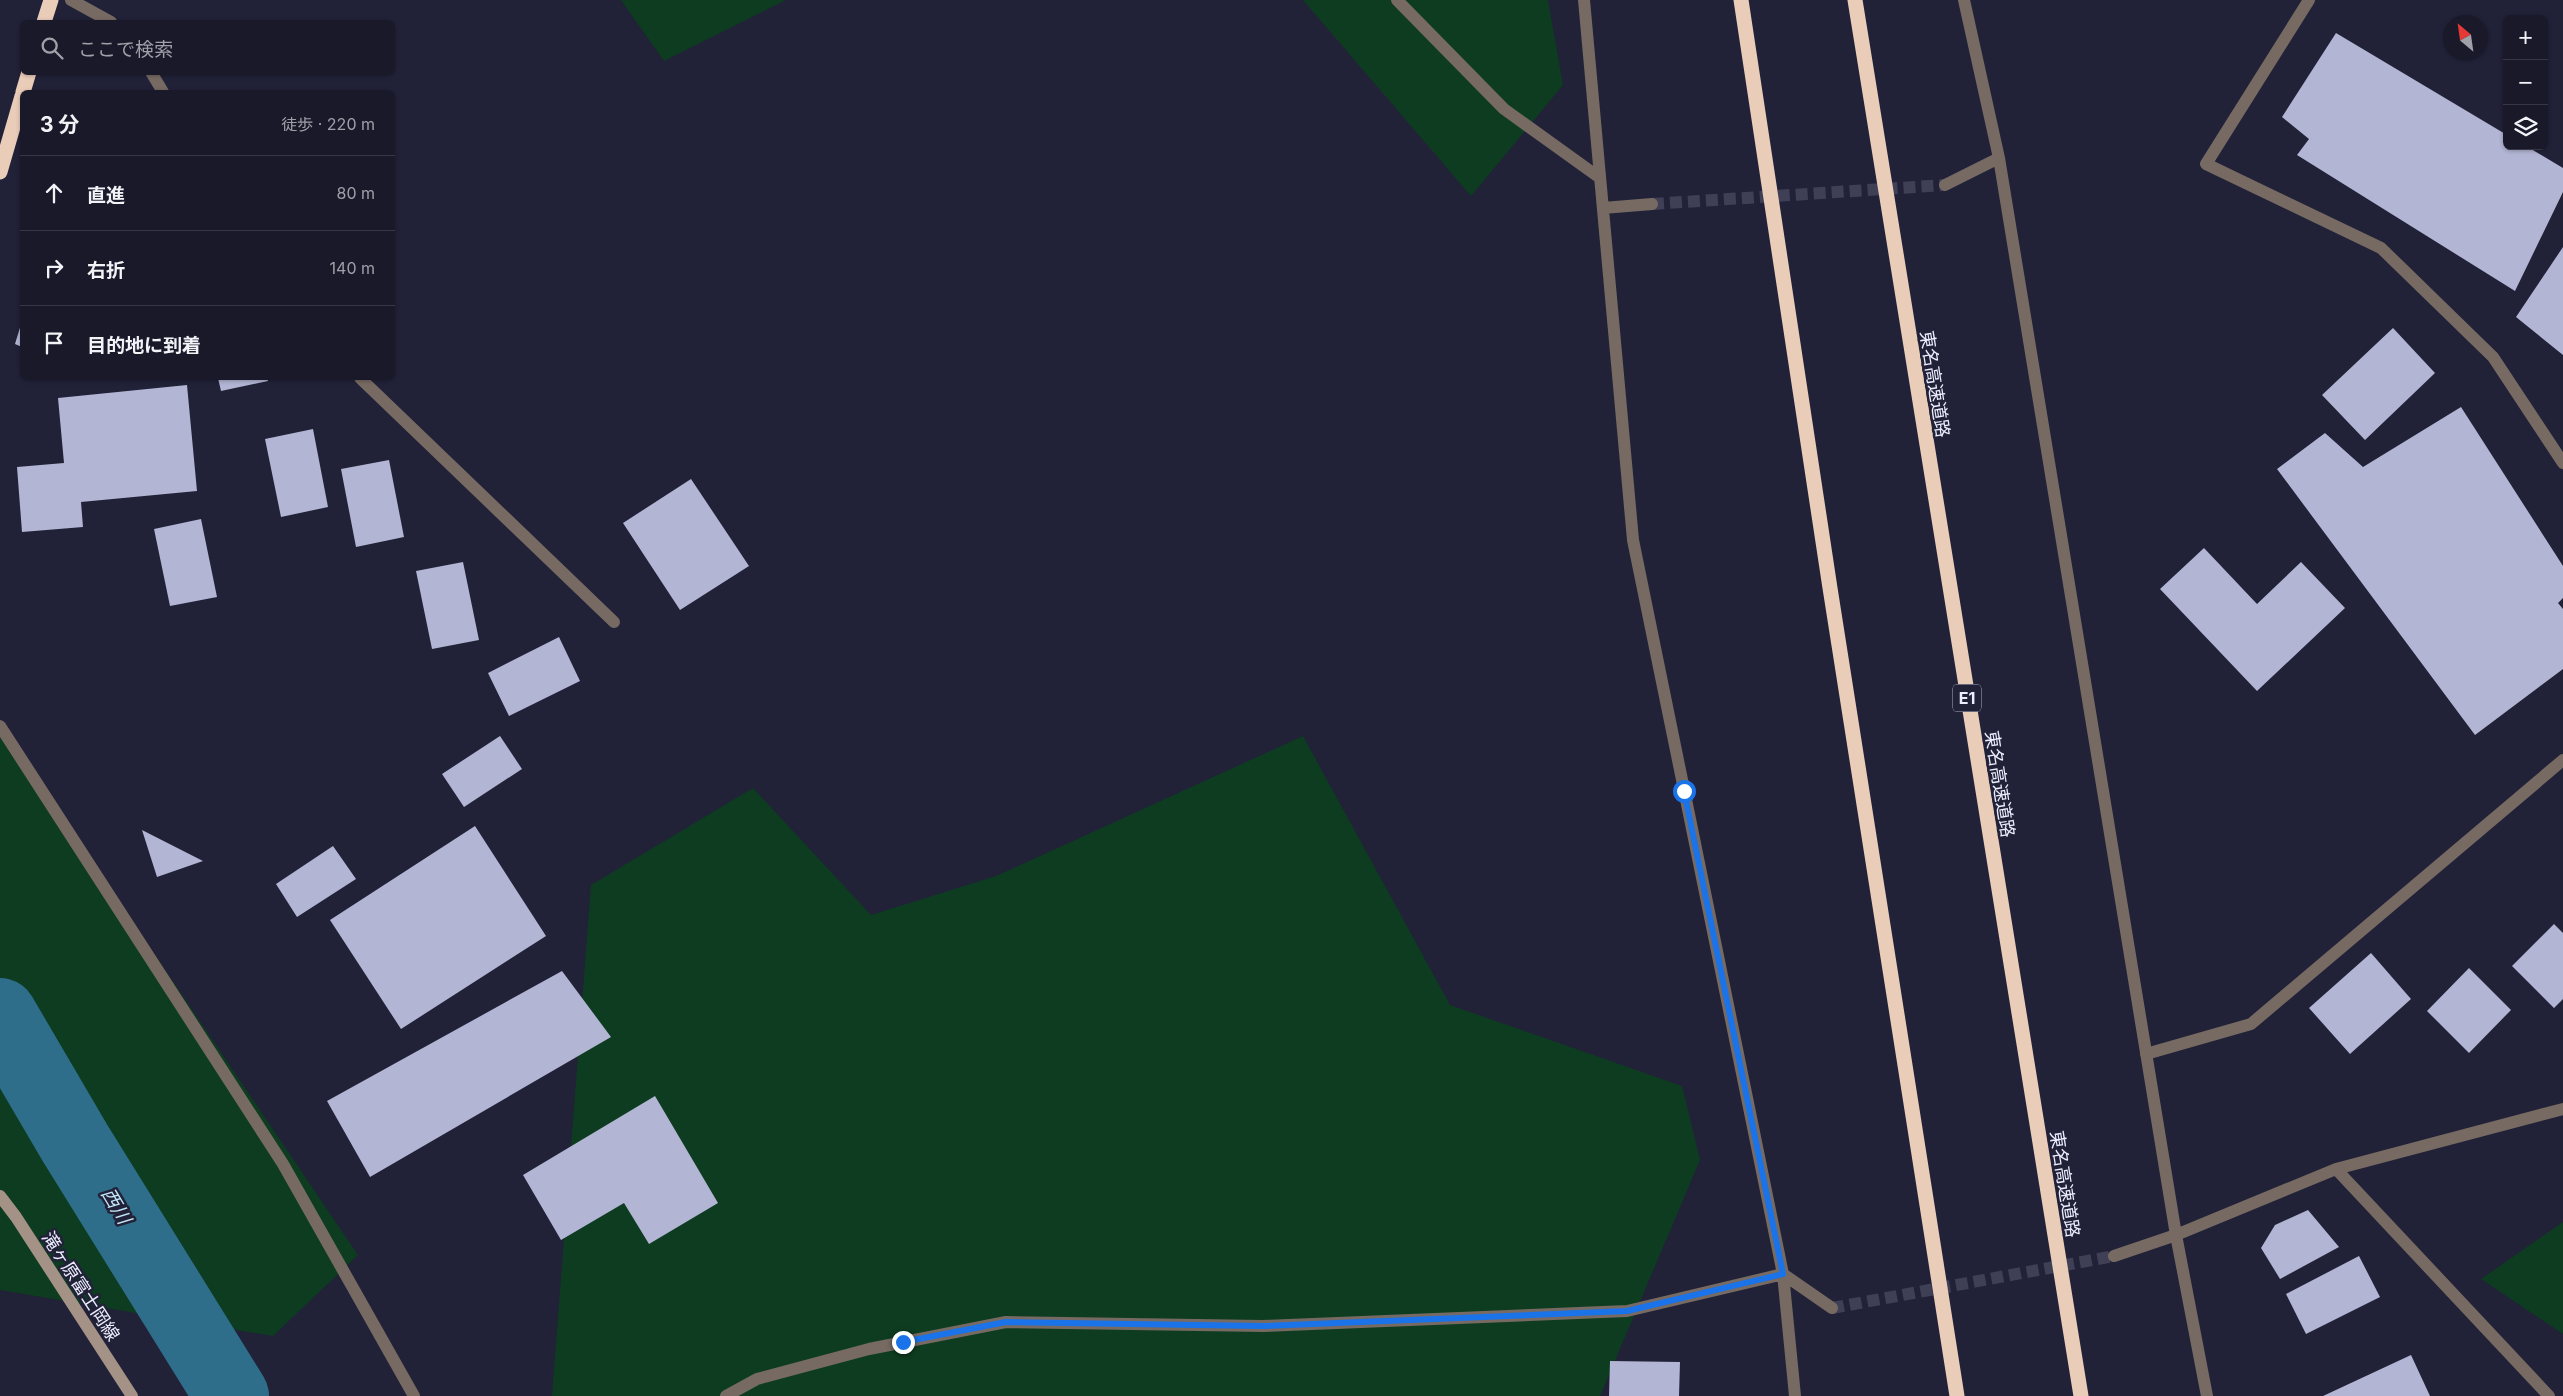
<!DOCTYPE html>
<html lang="ja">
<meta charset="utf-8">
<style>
:root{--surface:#19192a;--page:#262636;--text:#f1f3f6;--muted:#9fa0a8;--line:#373847}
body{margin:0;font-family:Inter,"Noto Sans JP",sans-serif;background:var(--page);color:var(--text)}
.controls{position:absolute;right:15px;top:15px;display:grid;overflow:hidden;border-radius:8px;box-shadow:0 1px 4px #0004}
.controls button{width:45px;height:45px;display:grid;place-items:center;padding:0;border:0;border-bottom:1px solid var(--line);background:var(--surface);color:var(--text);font:25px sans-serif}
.compass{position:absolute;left:2443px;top:15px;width:45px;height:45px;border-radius:50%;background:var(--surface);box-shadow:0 1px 4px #0004;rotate:331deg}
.stop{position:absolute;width:15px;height:15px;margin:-11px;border:4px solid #1a73e8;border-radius:50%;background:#fff}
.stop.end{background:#1a73e8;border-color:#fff;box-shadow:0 1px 5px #0008}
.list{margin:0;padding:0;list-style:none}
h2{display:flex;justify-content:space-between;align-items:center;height:65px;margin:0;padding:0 20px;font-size:21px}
h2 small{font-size:16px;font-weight:400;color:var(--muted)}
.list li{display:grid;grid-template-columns:32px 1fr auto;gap:15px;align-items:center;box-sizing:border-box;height:75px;padding:0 20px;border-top:1px solid var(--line)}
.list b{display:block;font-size:19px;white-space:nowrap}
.list em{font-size:16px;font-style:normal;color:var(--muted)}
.icon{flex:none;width:28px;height:28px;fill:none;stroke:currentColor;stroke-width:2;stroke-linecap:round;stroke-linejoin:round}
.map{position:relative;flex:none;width:2563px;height:1396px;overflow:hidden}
.search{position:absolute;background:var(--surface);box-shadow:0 1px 4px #0004;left:20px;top:20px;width:375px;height:55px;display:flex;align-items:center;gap:12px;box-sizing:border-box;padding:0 18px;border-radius:8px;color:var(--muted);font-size:19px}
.panel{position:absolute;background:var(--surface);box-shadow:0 1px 4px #0004;left:20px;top:90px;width:375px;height:290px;border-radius:8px}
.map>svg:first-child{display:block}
.green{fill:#0e3c21}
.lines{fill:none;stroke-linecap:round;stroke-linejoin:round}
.river{stroke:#2e6e8b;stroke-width:74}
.building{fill:#b2b5d3}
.street-tunnel{stroke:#3f4056;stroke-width:12;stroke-dasharray:12 6;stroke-linecap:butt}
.street{stroke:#766a62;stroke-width:12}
.secondary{stroke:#a59286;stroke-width:12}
.highway{stroke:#eacdb9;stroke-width:15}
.route{stroke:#1a73e8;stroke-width:6}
.labels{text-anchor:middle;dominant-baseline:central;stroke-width:5;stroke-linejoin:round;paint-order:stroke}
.shield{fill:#212138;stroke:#afb0c2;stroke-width:1}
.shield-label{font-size:16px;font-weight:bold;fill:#ecedfd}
.street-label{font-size:18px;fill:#ecedfd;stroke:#212138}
.water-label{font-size:19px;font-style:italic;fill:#c3e5f7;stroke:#212138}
</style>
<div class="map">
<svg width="2563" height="1396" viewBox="0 0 2563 1396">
<rect width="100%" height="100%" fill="#212138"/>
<path class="green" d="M621,0H786L664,61Z
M1303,0H1548L1563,85L1471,196Z
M0,726L358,1255L273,1336L0,1290Z
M1303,736L1450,1005L1682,1086L1700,1160L1600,1396H552L591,885L753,788L871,915L996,876Z
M2563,1222V1334L2481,1279Z"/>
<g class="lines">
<path class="river" d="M0,1015L75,1143L232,1396"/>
</g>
<path class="building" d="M2336,33L2507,135V146H2526L2563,168V192L2515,291L2297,155L2309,139L2282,117Z
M2563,247V355L2516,317Z
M22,321V347L15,344Z
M2393,328L2435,373L2365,440L2322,395Z
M218,378H267L268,381L221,391Z
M187,385L197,491L81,502L83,527L22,532L17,467L64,463L58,398Z
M2461,407L2563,566V598L2558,603L2563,609V669L2475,735L2277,469L2325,433L2363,467Z
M313,429L328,507L281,517L265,439Z
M389,460L404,537L356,547L341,469Z
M691,479L749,566L680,610L623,523Z
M201,519L217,597L170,606L154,529Z
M2204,548L2257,604L2301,562L2345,608L2257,691L2160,589Z
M463,562L479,640L432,649L416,571Z
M559,637L580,681L509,716L488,673Z
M500,736L522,769L464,807L442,774Z
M475,826L546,936L401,1029L330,920Z
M142,830L203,861L157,877Z
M333,846L356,879L297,917L276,884Z
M2554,924L2563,933V999L2554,1008L2512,966Z
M2371,953L2411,999L2350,1054L2309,1008Z
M2469,968L2511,1010L2469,1053L2427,1011Z
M562,971L611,1037L370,1177L327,1101Z
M655,1096L718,1203L649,1244L624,1203L561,1240L523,1175Z
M2308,1210L2339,1247L2280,1279L2261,1248L2275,1225Z
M2359,1256L2380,1297L2306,1334L2286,1294Z
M2411,1355L2430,1396H2323Z
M1610,1361L1680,1362L1679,1396H1609Z"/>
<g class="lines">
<path class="street-tunnel" d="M1652,204L1945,185
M1832,1308L2114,1256"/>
<path class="street" d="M71,0L111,22
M1397,0L1504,109L1600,178
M1584,0L1633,540L1783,1274L1795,1396
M1964,0L1999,158L2176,1235L2207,1396
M2309,0L2206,164L2381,248L2493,357L2563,463
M151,72L163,92
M1945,185L1999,158
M1603,208L1652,204
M360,378L614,622
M0,726L283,1164L414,1396
M2146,1054L2251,1024L2563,760
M2336,1169L2549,1396
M2114,1256L2176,1235L2336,1169L2563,1109
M726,1396L757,1379L869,1349L1006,1322L1263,1326L1627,1311L1783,1274L1832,1308"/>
<path class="secondary" d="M0,1196L16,1217L132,1396"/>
<path class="highway" d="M1741,0L1830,588L1957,1396
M1855,0L2081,1396
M44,22L51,0
M23,92L29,72
M0,172L22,96"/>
</g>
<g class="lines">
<path class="route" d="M903,1342L1006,1322L1263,1326L1627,1311L1783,1274L1684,791"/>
</g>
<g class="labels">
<rect class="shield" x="1953" y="684.5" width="28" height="27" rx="4"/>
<g class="shield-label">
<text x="1967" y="698">E1</text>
</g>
<g class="street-label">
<text transform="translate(1935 384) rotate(81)">東名高速道路</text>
<text transform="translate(2000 784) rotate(81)">東名高速道路</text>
<text transform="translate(2065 1184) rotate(81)">東名高速道路</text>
<text transform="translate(81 1286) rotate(57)">滝ヶ原富士岡線</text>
</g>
<g class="water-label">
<text transform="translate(116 1206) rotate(59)">西川</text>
</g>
</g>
</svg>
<div class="controls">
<button>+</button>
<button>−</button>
<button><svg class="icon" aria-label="layers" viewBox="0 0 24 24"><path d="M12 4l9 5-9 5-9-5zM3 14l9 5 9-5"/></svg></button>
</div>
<svg class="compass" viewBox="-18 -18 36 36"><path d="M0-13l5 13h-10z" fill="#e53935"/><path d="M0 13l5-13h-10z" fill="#9fa0a8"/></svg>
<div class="stop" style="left:1684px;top:791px"></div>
<div class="stop end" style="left:903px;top:1342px"></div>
<div class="search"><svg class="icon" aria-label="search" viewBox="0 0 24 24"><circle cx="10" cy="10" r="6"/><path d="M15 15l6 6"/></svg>ここで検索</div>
<section class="panel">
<h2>3 分<small>徒歩 · 220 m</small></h2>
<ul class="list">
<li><svg class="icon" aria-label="ahead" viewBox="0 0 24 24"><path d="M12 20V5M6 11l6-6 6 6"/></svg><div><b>直進</b></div><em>80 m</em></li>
<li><svg class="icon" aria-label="right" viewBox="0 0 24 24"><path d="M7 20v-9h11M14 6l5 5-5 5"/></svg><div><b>右折</b></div><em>140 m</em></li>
<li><svg class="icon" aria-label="arrive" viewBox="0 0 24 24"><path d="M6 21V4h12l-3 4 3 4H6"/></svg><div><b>目的地に到着</b></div></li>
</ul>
</section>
</div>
